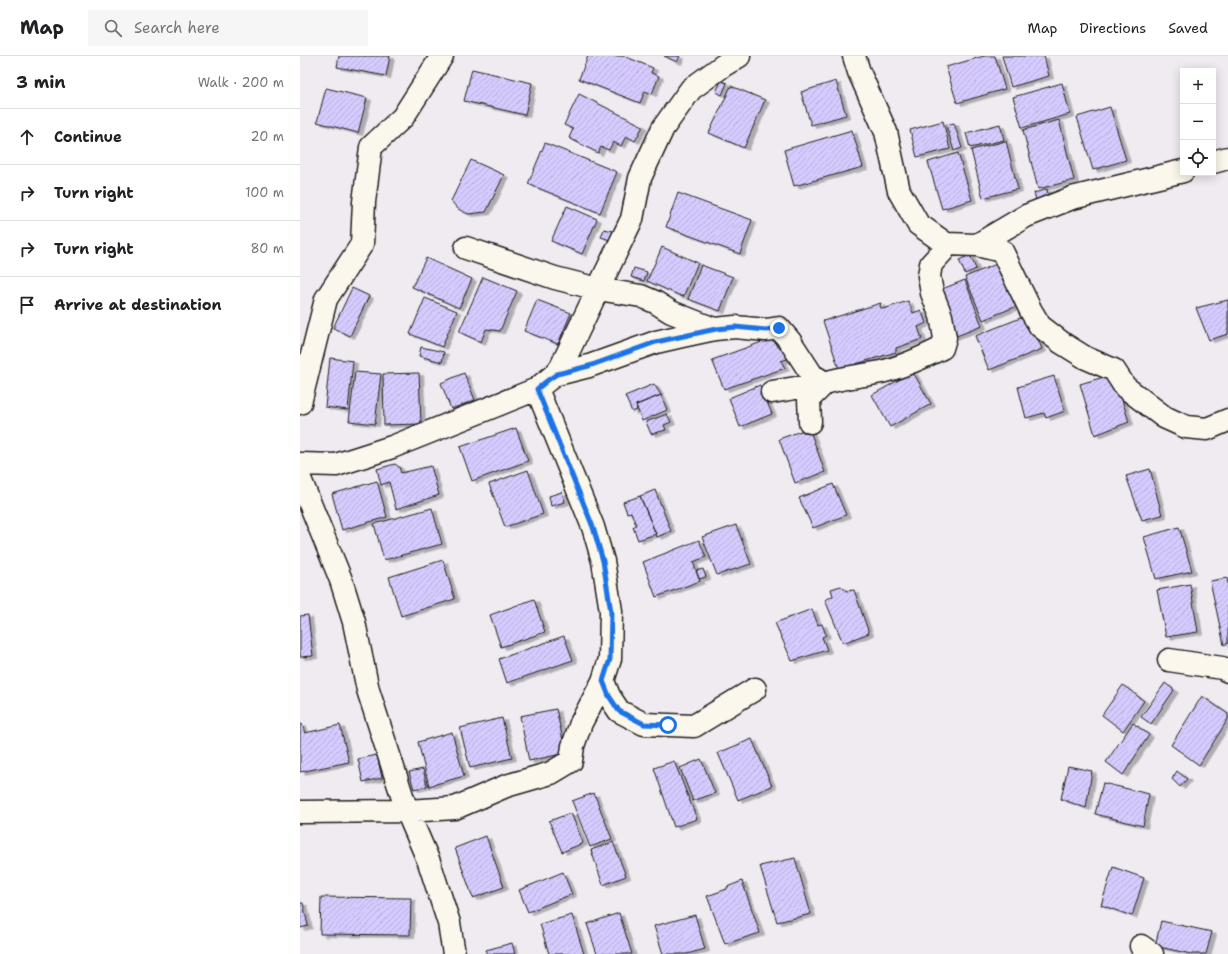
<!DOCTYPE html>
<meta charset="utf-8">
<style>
:root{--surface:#fff;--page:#f6f6f6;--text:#202124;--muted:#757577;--line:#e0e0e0}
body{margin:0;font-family:"Shantell Sans",sans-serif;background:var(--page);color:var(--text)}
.controls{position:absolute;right:12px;top:12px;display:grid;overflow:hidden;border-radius:0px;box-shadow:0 2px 10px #0003}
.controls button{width:36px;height:36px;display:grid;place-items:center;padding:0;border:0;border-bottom:1px solid var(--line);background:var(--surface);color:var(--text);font:20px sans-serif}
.stop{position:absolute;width:12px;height:12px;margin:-9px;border:3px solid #1a73e8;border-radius:50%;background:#fff}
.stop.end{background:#1a73e8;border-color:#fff;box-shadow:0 1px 4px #0008}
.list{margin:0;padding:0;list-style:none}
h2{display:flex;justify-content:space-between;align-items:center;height:52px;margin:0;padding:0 16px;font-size:17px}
h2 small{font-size:13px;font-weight:400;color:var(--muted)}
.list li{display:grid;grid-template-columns:26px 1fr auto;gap:12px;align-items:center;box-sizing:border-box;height:56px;padding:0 16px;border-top:1px solid var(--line)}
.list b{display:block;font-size:15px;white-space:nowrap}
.list em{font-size:13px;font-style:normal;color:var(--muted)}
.icon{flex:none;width:22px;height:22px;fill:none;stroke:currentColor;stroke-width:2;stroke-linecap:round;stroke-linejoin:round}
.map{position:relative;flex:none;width:928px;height:898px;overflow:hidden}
header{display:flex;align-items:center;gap:24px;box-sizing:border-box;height:56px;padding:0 20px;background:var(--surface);border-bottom:1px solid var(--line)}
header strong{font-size:19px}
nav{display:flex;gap:22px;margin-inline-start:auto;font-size:14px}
.search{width:280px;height:36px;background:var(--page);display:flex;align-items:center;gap:10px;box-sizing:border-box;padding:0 14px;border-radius:0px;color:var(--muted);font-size:15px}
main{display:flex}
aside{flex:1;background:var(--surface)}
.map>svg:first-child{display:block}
.building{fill:url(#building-hatch);stroke:#1c1c1c;filter:url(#shadow)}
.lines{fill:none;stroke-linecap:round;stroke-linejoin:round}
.minor-casing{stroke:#1c1c1c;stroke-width:25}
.minor{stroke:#fbf7ec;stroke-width:22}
.route{stroke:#1a73e8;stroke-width:5}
</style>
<header>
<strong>Map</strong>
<div class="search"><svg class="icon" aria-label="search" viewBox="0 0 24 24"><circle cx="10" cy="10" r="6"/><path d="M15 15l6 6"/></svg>Search here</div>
<nav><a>Map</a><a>Directions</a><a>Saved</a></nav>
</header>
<main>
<aside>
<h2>3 min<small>Walk · 200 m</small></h2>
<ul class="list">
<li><svg class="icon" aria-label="ahead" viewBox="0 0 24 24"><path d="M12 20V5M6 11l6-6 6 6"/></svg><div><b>Continue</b></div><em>20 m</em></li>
<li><svg class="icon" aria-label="right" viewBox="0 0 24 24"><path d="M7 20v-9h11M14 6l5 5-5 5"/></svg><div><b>Turn right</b></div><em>100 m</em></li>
<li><svg class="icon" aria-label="right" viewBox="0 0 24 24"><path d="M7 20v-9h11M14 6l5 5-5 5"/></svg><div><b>Turn right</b></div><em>80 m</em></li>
<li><svg class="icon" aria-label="arrive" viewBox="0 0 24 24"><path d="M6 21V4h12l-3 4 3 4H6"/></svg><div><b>Arrive at destination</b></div></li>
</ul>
</aside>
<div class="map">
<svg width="928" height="898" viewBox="0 0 928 898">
<defs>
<pattern id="building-hatch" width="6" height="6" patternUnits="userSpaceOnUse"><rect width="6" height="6" fill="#d6cbfe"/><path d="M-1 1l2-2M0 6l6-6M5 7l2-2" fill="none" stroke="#b7aed9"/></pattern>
<filter id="shadow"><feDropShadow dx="4.5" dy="2.5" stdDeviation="0" flood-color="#0004"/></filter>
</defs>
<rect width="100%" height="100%" fill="#f0eaf1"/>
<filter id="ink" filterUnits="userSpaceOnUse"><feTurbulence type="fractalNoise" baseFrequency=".025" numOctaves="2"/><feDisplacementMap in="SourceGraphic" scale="8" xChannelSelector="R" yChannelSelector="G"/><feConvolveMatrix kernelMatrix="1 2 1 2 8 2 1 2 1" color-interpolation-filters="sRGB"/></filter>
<g filter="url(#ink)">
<path class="building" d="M39,0H90L86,20L37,11Z
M288,0H324L353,12L351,17L359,20L352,38L345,35L340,47L279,23Z
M364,0H380L377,6Z
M684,0H695L705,33L657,47L646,11Z
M702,0H744L749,20L711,31Z
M172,13L232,27L225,59L164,45Z
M421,25L427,27L422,39L416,36Z
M536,25L546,59L511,69L501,36Z
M762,27L770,58L722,72L713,41Z
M431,30L465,44L444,92L409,77Z
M26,32L67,42L58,77L17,66Z
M279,38L343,70L335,85L326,80L321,90L313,86L309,94L301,91L298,97L269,82L273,73L264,69Z
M810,51L826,104L793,114L777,61Z
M759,64L774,124L738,133L723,74Z
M643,65L650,93L617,101L610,74Z
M654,67L662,92L654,95L646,69Z
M700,68L704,84L670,92L666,77Z
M552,74L563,111L494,130L484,94Z
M706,85L718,133L683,142L671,94Z
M245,87L317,116L300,157L228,128Z
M658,97L672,144L642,153L628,106Z
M171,104L204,119L186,156L168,158L158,153L151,145Z
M747,133L749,144L737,147L734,137Z
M378,137L452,164L440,198L366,171Z
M267,150L297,163L282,198L251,185Z
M304,173L313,175L310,184L301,181Z
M362,191L398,207L383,241L347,225Z
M670,199L676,213L665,218L659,204Z
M126,202L172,223L159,252L112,231Z
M699,207L717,250L683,264L665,221Z
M401,209L433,221L420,255L388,243Z
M334,212L347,216L344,225L331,221Z
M183,221L217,235L200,275L186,273L181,286L159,276Z
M665,224L682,270L654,281L637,235Z
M52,232L69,240L50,280L33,272Z
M125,242L157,255L142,291L110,278Z
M237,244L271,257L258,288L224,275Z
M928,244V278L909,284L896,252Z
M608,245L613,257L621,254L626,267L618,271L622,283L596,292V296L539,313L523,265L581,247L580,251L583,253Z
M728,259L742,293L689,314L675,280Z
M473,282L477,291L483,288L490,302L481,305L485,312L424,333L412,304Z
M121,291L144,296L142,306L119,300Z
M30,302L53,305L48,354L25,351Z
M55,316L81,318L75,368L49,365Z
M613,316L631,348L590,371L572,339Z
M119,317L121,368L84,369L83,318Z
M164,317L175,344L151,353L141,327Z
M814,318L829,366L795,379L780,328Z
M754,320L765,355L746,362L744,357L726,362L718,331Z
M354,328L361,339L336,349L337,354L332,356L325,340Z
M460,329L472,358L440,371L429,342Z
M361,339L367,354L342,365L336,349Z
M367,358L371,366L364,369L366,374L351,378L346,366Z
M216,372L228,405L172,425L160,391Z
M509,372L525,416L495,427L479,383Z
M95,408L99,411L101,417L131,410L139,439L96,453L89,426L81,429L77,413Z
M850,413L862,459L842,464L826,420Z
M228,414L243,458L205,471L189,428Z
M77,425L87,461L42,474L32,438Z
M533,428L546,459L513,472L499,442Z
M355,434L371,475L357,481L340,440Z
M262,436L265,446L251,450L249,440Z
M340,440L356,478L338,484L333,471L336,469L331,456L327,457L323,446Z
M132,452L142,488L84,504L74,468Z
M436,469L451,508L417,519L402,481Z
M879,471L892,515L856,523L844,481Z
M399,484L406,501L393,506L400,525L356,541L343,506Z
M143,504L155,543L101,560L89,521Z
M403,513L406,521L399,523L396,515Z
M927,522L928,527V587L924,589L910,525Z
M890,528L898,576L866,581L857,534Z
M541,530L546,535L554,534L569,577L543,587L525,544L533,540L531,533Z
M234,543L245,576L201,591L190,559Z
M512,553L518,569L522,568L526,579L522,581L527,594L492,605L475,567Z
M8,559L13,600L0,601V560Z
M264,580L273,604L207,627L199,603Z
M865,627L874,634L851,668L841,661Z
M823,629L844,645L823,675L802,659Z
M902,640L928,658V663L899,709L871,689Z
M256,653L266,697L229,705L220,660Z
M202,662L212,702L170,712L160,672Z
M833,667L849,679L823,719L806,706Z
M2,668L5,677L40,669L49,706L0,716V669Z
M152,676L164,720L129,730L118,686Z
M452,683L472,730L438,744L418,697Z
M77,699L82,722L63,726L58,703Z
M401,703L415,737L393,745L380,712Z
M374,705L397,763L374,771L354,712Z
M768,710L792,715L786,752L761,743Z
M123,713L127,730L114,733L109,716Z
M877,715L887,723L880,731L872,723Z
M803,727L849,738L843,770L795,758Z
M294,737L312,783L290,791L272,745Z
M271,757L283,787L262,796L249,765Z
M186,780L204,831L173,842L155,792Z
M313,786L326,820L303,829L291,794Z
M495,802L511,858L477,866L460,810Z
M813,811L844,822L832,860L801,849Z
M263,816L272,838L228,856L219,834Z
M442,825L460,877L425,888L407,840L427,833V831Z
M21,841L111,842L110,879L20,878Z
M0,847H3L8,870L0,872Z
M319,857L332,898H297L287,868Z
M272,859L284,898H249L240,868Z
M395,859L405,893L387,898H363L354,870Z
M861,865L912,876L906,898H891L855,890Z
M212,887L215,898H188L186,894Z"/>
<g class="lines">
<g class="minor-casing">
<path id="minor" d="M554,0L559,16L586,76L599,135L618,168L646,188L677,189L726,160L772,142L883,115
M913,106L928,102
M677,189L702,195L731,255L740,270L762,287L786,302L814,314L825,331L864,361L886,371L907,373L928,364
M166,192L255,222L298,233L341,240L355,246L371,256L414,273
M257,318L289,310L356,286L382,280L415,273L435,271L466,274L479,272L490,285L512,319L525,327C543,321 562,320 581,316C602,311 622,302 642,292L645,282L641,260L632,237L629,220L631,208L643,195L646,188
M472,336L525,327L509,343L510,366
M0,347L26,243L62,188L64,146L71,91L103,61L142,0
M0,408L36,409L92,391L237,333C245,325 255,321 261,311L298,233L332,163L340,122L363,72L391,33L424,9L439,0
M0,423L41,524L54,566L68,634L107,755L0,756
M869,604L922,612L928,615
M303,625L309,640L319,655L344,668L394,670L455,633
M841,890L852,898
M154,898L149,867L129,806L107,755L155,752L206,730L251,717L271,705L273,690L281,667L303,625L310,603L311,555L303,505L293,471L237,333"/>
</g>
<use href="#minor" class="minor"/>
</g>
</g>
<g class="lines" filter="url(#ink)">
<path class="route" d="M368,669L344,668L319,655L309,640L303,625L310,603L311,556L303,505L293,471L237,333L248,324L257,318L289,310L356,286L416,273L435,271L466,274L479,272"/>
</g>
</svg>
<div class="controls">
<button>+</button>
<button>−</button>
<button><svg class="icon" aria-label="locate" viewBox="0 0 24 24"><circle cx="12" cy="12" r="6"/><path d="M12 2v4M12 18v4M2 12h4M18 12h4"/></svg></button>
</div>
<div class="stop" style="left:368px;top:669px"></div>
<div class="stop end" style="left:479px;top:272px"></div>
</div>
</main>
